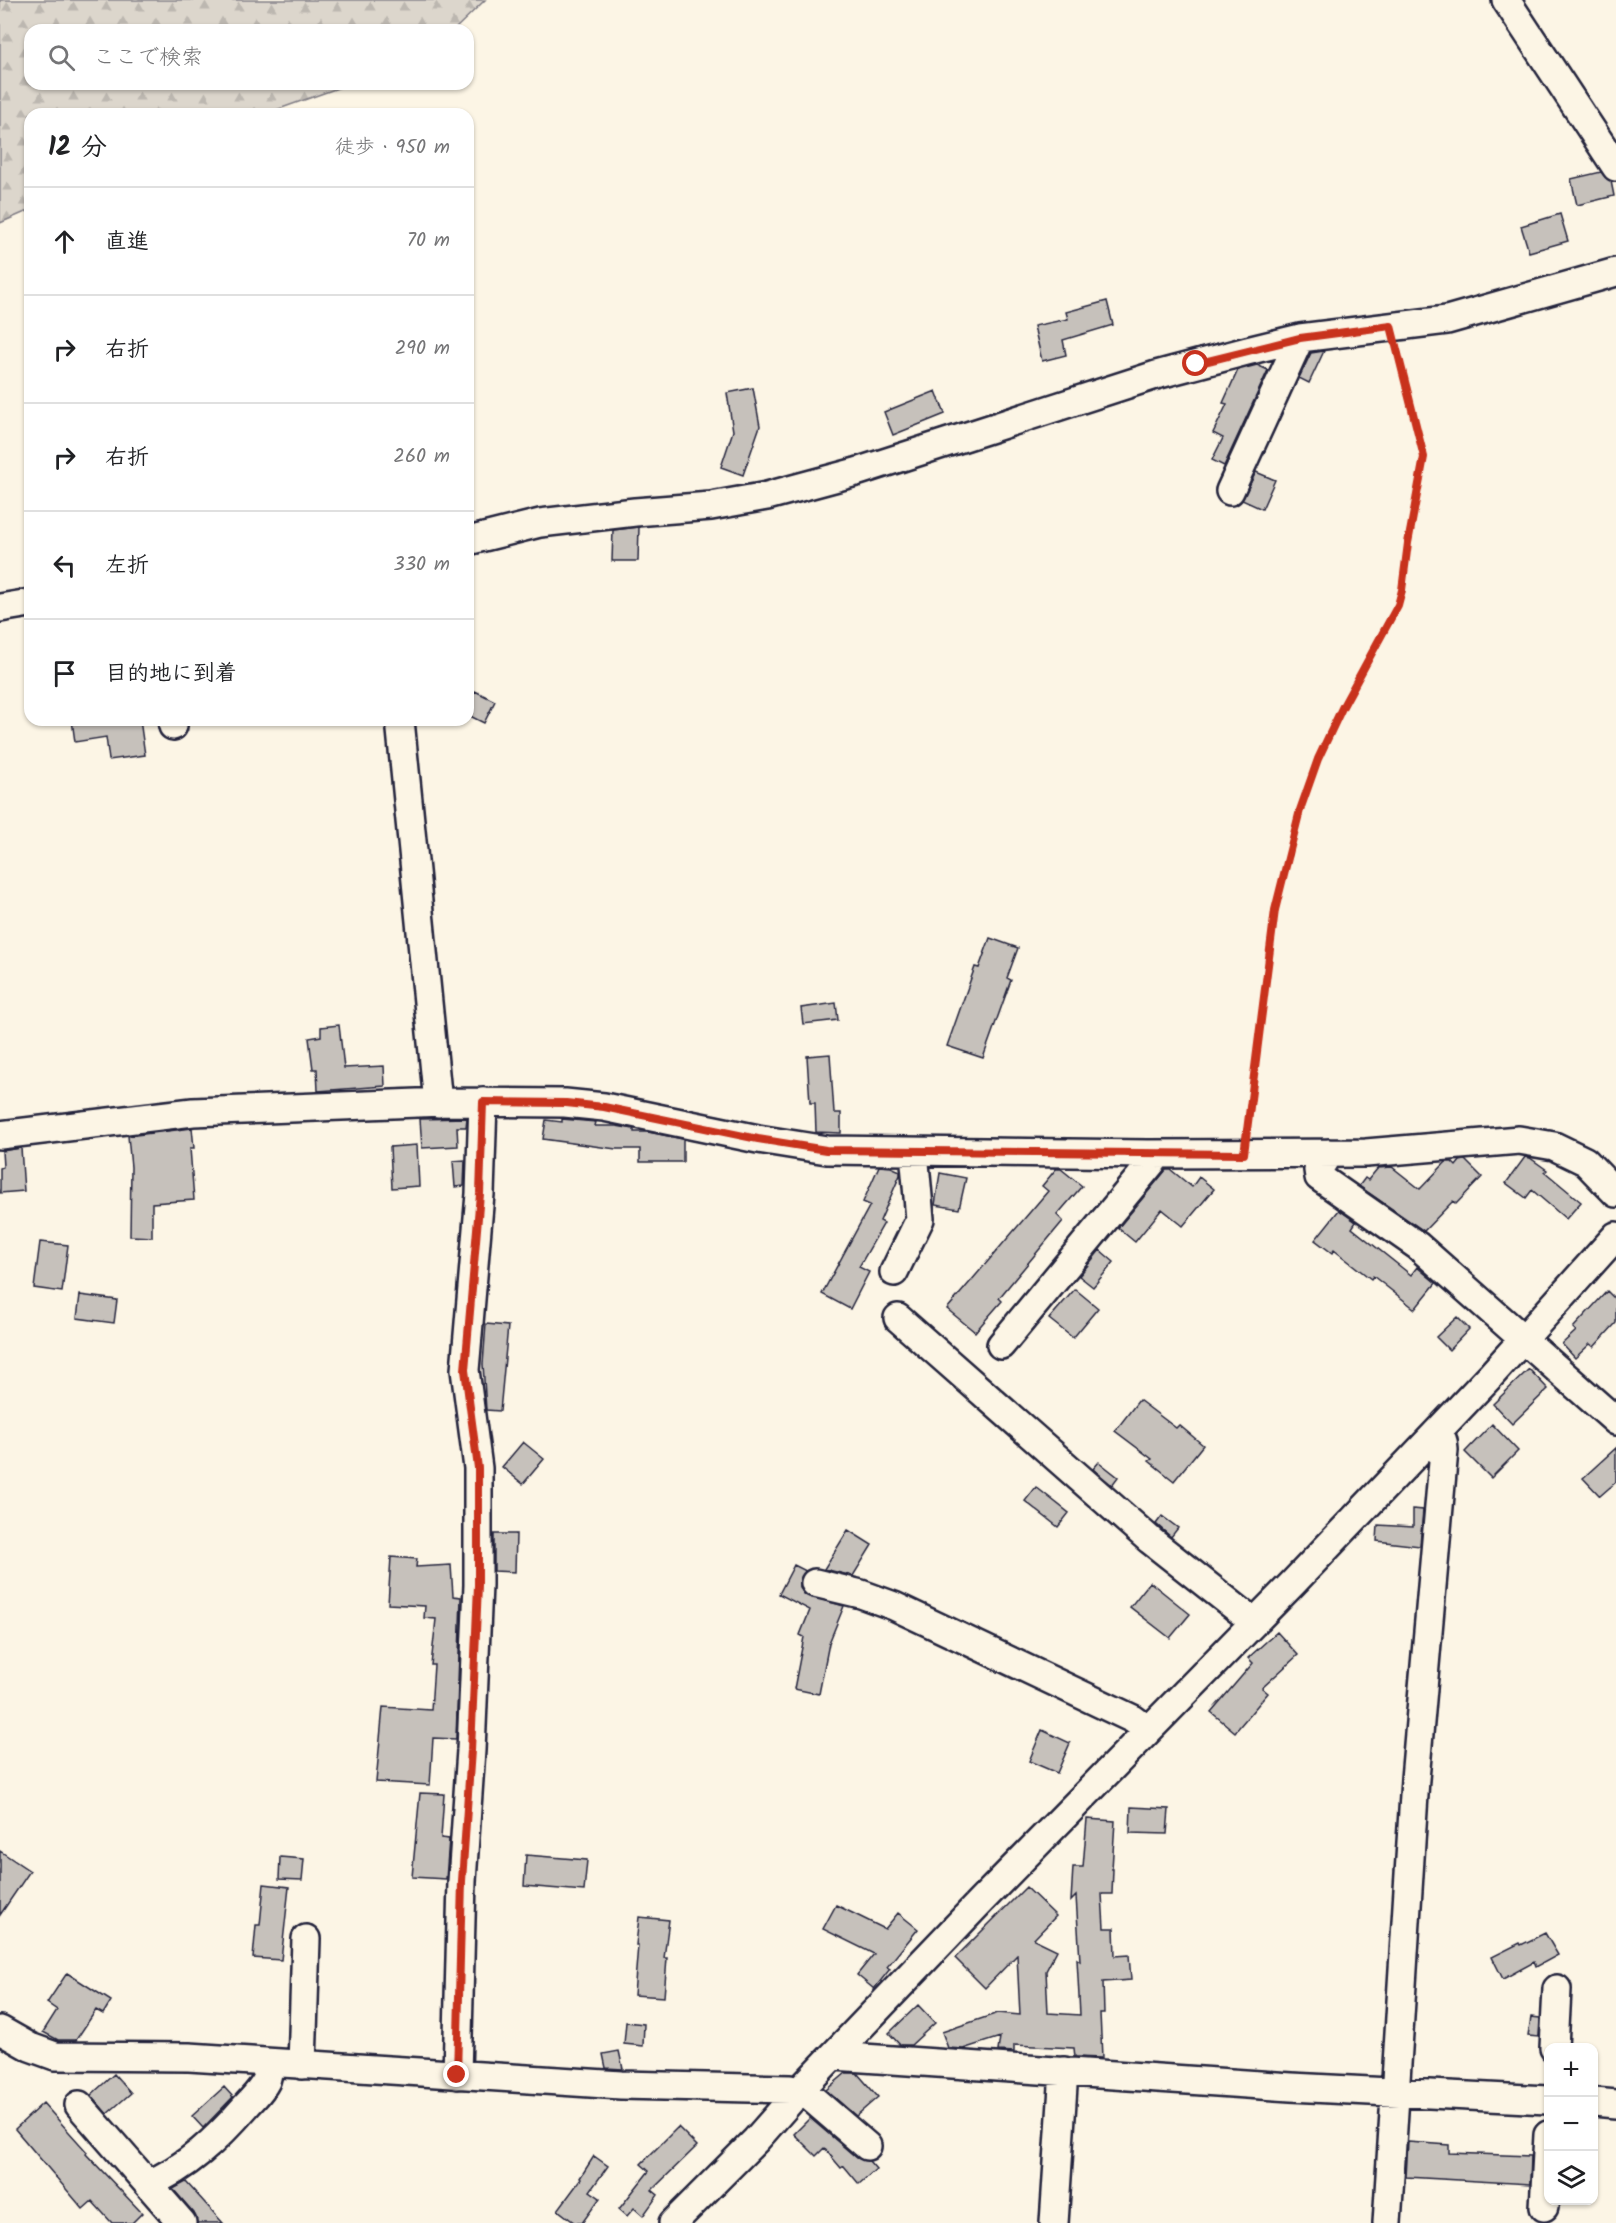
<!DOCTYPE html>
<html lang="ja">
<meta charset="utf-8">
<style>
:root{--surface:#fff;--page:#f2f2f2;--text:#202124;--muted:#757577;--line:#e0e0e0}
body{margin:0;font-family:Kalam,"Klee One",sans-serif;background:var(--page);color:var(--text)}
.controls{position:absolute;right:18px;bottom:18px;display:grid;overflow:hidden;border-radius:12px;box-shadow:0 2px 4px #0004}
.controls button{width:54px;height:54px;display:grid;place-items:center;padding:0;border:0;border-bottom:2px solid var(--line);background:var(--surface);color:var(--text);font:30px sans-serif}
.stop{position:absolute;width:18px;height:18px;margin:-14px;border:4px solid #c8321e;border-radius:50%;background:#fff}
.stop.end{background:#c8321e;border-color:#fff;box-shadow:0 2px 6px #0008}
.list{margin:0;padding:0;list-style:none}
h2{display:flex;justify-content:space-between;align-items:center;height:78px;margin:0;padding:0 24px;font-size:26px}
h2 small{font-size:20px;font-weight:400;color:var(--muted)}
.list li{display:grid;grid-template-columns:39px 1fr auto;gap:18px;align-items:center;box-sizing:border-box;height:108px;padding:0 24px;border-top:2px solid var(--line)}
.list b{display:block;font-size:22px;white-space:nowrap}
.list em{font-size:20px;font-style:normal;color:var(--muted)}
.icon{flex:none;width:33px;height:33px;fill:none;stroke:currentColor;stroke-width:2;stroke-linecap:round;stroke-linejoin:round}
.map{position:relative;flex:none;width:1616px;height:2223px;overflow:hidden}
.search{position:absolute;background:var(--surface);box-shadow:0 2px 4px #0004;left:24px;top:24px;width:450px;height:66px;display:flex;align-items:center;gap:15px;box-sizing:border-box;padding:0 21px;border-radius:18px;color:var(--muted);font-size:22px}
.panel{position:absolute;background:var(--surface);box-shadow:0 2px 4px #0004;left:24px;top:108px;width:450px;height:618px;border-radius:18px}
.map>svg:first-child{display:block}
.forest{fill:url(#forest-firs);stroke:#7f7c84;stroke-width:1.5}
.building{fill:#c6c1bb;stroke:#22223b;stroke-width:1.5}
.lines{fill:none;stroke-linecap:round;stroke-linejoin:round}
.minor-casing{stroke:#22223b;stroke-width:32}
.path{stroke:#22223b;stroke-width:4;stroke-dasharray:4.5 4.5;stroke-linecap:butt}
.minor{stroke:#fcf5e5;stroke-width:27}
.route{stroke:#c8321e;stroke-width:8}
</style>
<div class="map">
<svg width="1616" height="2223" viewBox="0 0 1616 2223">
<defs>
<pattern id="forest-firs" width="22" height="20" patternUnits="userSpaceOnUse" patternTransform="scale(1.5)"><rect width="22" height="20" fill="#dcd6cc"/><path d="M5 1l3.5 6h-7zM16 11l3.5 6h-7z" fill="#bcb7b0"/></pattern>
</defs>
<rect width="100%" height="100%" fill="#fcf5e5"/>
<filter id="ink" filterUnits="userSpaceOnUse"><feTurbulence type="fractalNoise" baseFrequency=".0167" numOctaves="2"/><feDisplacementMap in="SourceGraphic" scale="12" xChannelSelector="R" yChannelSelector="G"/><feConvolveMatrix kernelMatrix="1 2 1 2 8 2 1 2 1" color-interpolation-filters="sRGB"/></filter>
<g filter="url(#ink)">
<path class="forest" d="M0,0H485L454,30H30V84H349L265,114H30V210L0,223Z"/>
<path class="building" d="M1601,172L1611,181L1614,196L1577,205L1571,179Z
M1560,214L1568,241L1529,252L1521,226Z
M1107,301L1113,325L1063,340L1066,355L1042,361L1034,326L1068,319L1066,312Z
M1324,351L1309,383L1299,378L1311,353Z
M1257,365L1268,370L1224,466L1212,460L1223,438L1213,433L1227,404L1223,403L1238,370Z
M753,388L760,426L743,475L721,467L733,431L727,393Z
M936,391L945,414L893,435L884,412Z
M1256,472L1275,480L1262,509L1242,500Z
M639,527L638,561H612L613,530Z
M475,691L495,701L484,723L468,715V705Z
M72,720H140L145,755L109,760L106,737L75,742Z
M990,938L1018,948L1007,978L1011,980L983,1058L947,1046L975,967L979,968Z
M836,1003L838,1020L803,1024L801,1008Z
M339,1025L344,1068L384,1066L385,1086L318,1091L317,1069H313L309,1038L321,1036V1027Z
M830,1054L834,1113H841V1133L816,1132L815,1103H810L807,1056Z
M467,1118L466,1127H457L458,1146L422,1148L420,1119Z
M562,1119L596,1122L595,1126H616L634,1129V1132H648L683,1139V1162H640V1149H616L543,1139L546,1120L562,1122Z
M192,1128L194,1148H190L194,1200L152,1203V1237L130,1236L131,1167L128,1136Z
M417,1145L419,1186L392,1188L390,1147Z
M21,1148L24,1191L0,1193V1168L3,1167L2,1151Z
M1525,1157L1530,1158L1547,1170L1545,1172L1581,1202L1566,1219L1532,1190L1526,1198L1506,1183Z
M465,1160L464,1186L455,1187L453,1161Z
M1465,1160L1482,1177L1456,1204L1453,1201L1424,1231L1359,1186L1365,1178L1368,1180L1378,1168L1392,1167L1420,1189L1446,1162H1452L1456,1166L1460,1161Z
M879,1166L891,1167L900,1171V1175L880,1221L884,1223L859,1267L869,1272L850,1309L822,1294L870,1205L863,1202Z
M1056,1169H1061L1082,1186L1057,1215L1063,1221L999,1298L1002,1301L975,1332L947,1309L1048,1191L1042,1186Z
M1166,1170H1171L1192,1187L1199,1177L1214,1189L1183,1226L1162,1209L1135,1242L1118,1228Z
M940,1173L966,1178L959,1209L935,1205Z
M1339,1210L1356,1222L1352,1228L1411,1275L1417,1267L1436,1283L1415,1309L1373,1276L1371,1279L1334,1250L1332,1253L1315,1240Z
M40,1242L68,1245L62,1292L34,1288Z
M1100,1250L1114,1262L1093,1287L1079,1276Z
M1075,1289L1098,1308L1073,1338L1049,1319Z
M1607,1291L1616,1300V1323L1594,1347L1590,1344L1575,1358L1562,1344L1576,1331L1573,1328Z
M80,1295L117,1300L114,1323L77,1318Z
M1457,1317L1469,1329L1449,1350L1436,1337Z
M486,1324L508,1326L500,1411L486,1410L483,1364Z
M1529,1369L1548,1389L1512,1424L1493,1404Z
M1139,1400L1176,1428L1179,1425L1203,1445L1174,1481L1149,1461L1152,1459L1115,1431Z
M1492,1424L1518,1451L1491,1478L1465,1452Z
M523,1442L544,1459L523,1484L502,1467Z
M1616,1448V1482L1600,1496L1583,1478Z
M1099,1462L1118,1477L1112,1485L1093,1469Z
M1036,1487L1069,1513L1058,1527L1025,1501Z
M1413,1509L1423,1510L1420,1546L1377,1541L1378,1525L1413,1527Z
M1162,1516L1178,1528L1171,1537L1156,1524Z
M848,1530L872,1545L853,1576L824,1569Z
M494,1534H516L515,1572L494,1571Z
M391,1557L417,1559L416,1567L451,1565L453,1596L461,1597L456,1739L433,1738L430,1785L376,1782L383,1707L431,1710L434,1665H431L436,1619L424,1618L425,1606L388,1604Z
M794,1565L806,1571L800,1580V1588L805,1595L844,1606L829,1643L819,1694L794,1689L804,1637L800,1635L810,1610L779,1594Z
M1150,1582L1190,1614L1170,1638L1130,1607Z
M1277,1632L1298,1655L1262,1688L1268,1693L1235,1732L1211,1712L1253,1663L1248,1658Z
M1042,1730L1070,1743L1057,1773L1029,1761Z
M420,1793L444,1794L441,1838L449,1839L446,1879L412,1877Z
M1131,1807L1169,1809L1167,1834L1130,1833Z
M1087,1819L1115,1821L1112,1869H1113L1112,1894H1102L1104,1928H1114L1115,1956L1129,1955L1131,1980L1103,1982L1104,2013H1100L1102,2058L1075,2057L1074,2048L1014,2045V2052L998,2051L1000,2037L963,2049L948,2048L942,2032L998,2013L1020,2015L1017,1955L985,1988L955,1958L1026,1887L1056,1916L1034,1939L1057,1950L1046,1971L1048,2013L1080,2015L1077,1959L1080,1961L1076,1896L1071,1901L1073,1867H1083Z
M0,1851L30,1871L0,1915Z
M526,1855L587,1860L584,1891L524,1886Z
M280,1857L304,1859L302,1880L279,1879Z
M264,1884L289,1887L281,1960L253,1958L256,1925H260Z
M836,1905L885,1929L898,1913L918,1929L887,1967L890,1969L874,1989L857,1975L874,1954L823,1929Z
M639,1917L669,1920L664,1958H667L664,1997L634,1995L638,1945H636Z
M1545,1933L1558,1955L1536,1967L1534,1962L1503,1979L1492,1957L1520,1943L1521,1945Z
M67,1973L111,2001L103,2014L96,2010L76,2040H58L43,2032L57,2010L47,2003Z
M918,2005L935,2023L911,2045H900L889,2033Z
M1531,2017L1540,2018L1539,2037L1528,2036Z
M626,2022L644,2024L643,2046L624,2044Z
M619,2051L623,2069L606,2068L603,2054Z
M846,2073H857L878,2097L856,2116L826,2090Z
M114,2074L131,2093L107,2114L91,2095Z
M224,2087L233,2097L203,2128L192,2116Z
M43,2103L87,2152L86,2154L142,2213L132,2223H112L92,2201L83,2209L15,2129Z
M810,2118L857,2158L869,2161L876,2169L859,2184L844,2166L841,2168L824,2148L816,2156L794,2134Z
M678,2127L697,2146L652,2190L658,2195L643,2216L634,2208L627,2216L619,2209L649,2171L641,2164Z
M1408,2142L1449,2145V2153L1531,2156L1530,2184L1406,2177Z
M594,2156L608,2166L590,2191L600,2198L582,2223H575L558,2210L581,2179L580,2178Z
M186,2182L223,2223H197L194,2213L173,2189Z"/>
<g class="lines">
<g class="minor-casing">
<path id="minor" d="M1506,0L1616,167
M1230,491L1300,338
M468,541L540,523L635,512L711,506L767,496L856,472L1156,375L1247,351L1300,338L1447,320L1616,272
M0,608L30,603
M172,720L173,726
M400,720L438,1103
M0,1135L193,1112L443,1102L565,1103L604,1107L758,1139L827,1150L1148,1154L1366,1153L1519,1140L1554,1146L1585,1161L1616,1193
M1329,1153L1318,1170L1319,1177L1418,1246L1616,1421
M894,1272L920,1219L914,1152
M898,1318L1150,1540L1254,1622
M1001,1345L1159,1154
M815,1583L861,1594L894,1606L1133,1719L1148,1730
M0,2030L30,2047L55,2056L189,2057L621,2085L790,2089L809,2096L867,2146
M1554,2048L1557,1989
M834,2056L1291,2087L1548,2100
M302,2065L306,1939
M457,2075L462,1881L471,1750L478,1585V1468L465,1370L480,1194L483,1102
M1594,2102L1616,2104
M79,2105L182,2223
M148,2184C187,2168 218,2138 246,2106C253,2098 261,2091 266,2081C268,2075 269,2068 270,2063
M1544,2207L1548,2135
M673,2223L756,2140L799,2091L981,1901L1293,1583L1436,1433L1492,1374L1616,1236
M1054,2223L1064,2071
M1387,2223L1415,1779L1444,1450L1443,1441L1436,1433"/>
</g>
<path class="path" d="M1247,1132L1275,910L1300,810L1318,759L1342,708L1398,605L1403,590L1408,543L1424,457L1397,348"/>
<use href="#minor" class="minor"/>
</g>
</g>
<g class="lines" filter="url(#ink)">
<path class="route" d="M457,2075L462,1881L471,1750L478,1585V1468L465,1370L480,1194L483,1102L566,1103L604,1107L758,1139L826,1150L1244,1154L1275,910L1300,810L1318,759L1342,708L1398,605L1402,590L1408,543L1424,457L1391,326L1300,338L1196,364"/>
</g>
</svg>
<div class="controls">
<button>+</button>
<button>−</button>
<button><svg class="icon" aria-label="layers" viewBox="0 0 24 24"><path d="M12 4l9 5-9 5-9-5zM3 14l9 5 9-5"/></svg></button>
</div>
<div class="stop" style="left:1196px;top:364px"></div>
<div class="stop end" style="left:457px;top:2075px"></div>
<div class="search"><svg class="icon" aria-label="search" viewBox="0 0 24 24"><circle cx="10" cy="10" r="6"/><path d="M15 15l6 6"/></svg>ここで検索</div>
<section class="panel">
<h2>12 分<small>徒歩 · 950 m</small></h2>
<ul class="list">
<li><svg class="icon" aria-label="ahead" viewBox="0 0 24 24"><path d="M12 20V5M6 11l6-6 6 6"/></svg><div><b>直進</b></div><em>70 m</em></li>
<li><svg class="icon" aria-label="right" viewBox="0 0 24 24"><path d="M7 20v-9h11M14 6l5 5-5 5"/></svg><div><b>右折</b></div><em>290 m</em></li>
<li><svg class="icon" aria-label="right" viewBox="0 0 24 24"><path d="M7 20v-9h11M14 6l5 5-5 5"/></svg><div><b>右折</b></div><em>260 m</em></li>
<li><svg class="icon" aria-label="left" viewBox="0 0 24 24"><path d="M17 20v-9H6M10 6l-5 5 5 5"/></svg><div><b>左折</b></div><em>330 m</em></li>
<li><svg class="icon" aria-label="arrive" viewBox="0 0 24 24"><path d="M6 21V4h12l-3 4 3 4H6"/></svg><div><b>目的地に到着</b></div></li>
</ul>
</section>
</div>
